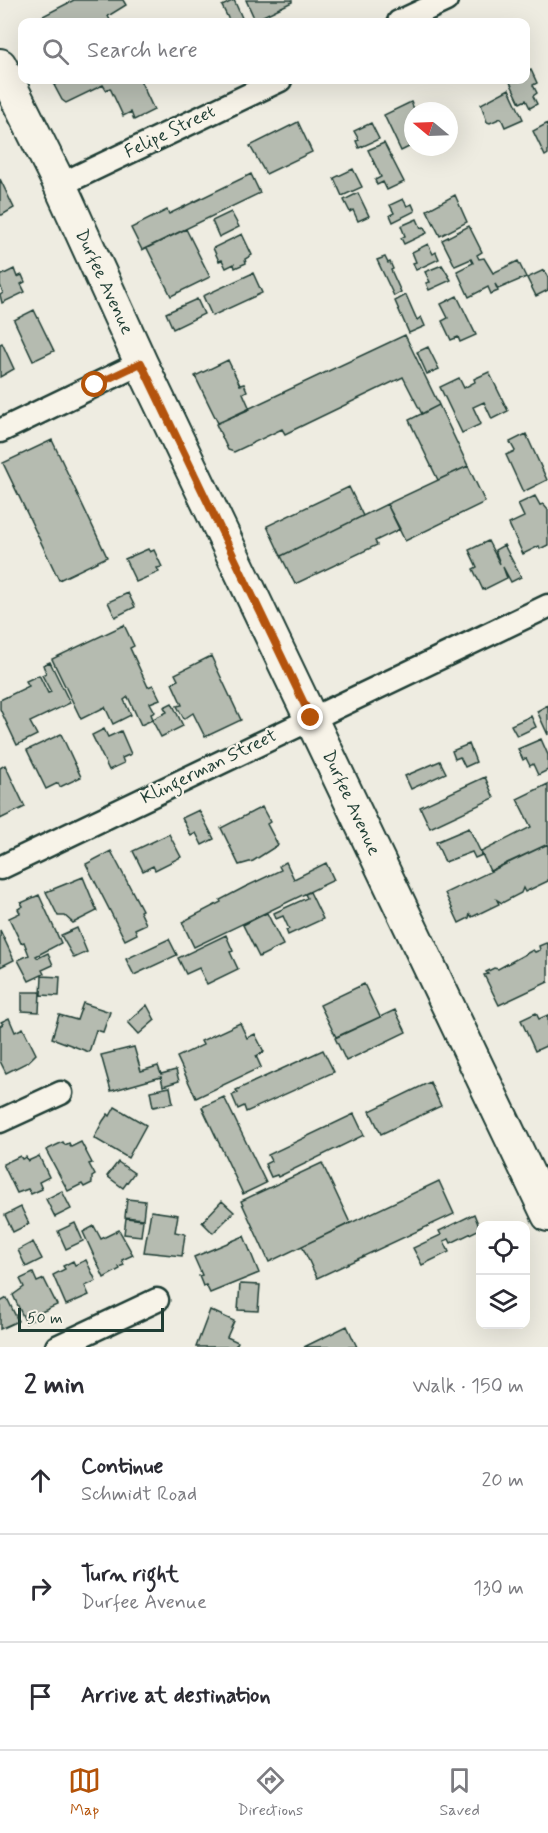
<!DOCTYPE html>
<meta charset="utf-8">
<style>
:root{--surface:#fff;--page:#f2f2f3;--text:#2b2b33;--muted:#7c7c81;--line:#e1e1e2;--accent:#b45309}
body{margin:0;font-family:Mynerve,sans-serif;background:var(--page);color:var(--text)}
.controls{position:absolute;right:18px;bottom:18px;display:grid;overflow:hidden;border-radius:12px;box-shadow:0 6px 24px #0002}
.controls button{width:54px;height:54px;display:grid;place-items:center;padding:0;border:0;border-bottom:2px solid var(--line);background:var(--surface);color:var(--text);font:30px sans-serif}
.compass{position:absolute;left:404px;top:102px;width:54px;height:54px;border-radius:50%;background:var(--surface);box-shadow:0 6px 24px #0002;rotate:289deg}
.scale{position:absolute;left:18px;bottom:15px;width:146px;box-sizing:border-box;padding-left:6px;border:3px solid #1f3d34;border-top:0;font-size:16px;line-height:21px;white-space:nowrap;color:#1f3d34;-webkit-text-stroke:4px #f7f3e8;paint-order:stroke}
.stop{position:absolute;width:18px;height:18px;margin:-14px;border:4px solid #b45309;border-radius:50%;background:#fff}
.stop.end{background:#b45309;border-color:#fff;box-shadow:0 2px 6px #0008}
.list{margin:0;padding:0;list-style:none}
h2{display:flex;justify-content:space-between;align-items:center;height:78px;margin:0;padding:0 24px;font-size:26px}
h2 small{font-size:20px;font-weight:400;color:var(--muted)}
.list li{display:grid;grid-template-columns:39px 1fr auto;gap:18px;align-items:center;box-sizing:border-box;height:108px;padding:0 24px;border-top:2px solid var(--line)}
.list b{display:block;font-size:22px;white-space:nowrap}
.list p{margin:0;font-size:20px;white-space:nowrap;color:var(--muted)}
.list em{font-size:20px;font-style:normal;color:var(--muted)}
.icon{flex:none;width:33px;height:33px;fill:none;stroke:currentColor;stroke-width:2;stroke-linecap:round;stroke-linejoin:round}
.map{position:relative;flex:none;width:548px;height:1347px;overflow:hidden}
.search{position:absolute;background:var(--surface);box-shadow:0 6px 24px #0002;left:18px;right:18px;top:18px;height:66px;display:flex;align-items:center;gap:15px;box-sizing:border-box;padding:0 21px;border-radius:12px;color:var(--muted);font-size:22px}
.sheet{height:402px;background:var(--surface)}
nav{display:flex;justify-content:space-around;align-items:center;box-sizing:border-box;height:84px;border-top:2px solid var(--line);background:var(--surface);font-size:16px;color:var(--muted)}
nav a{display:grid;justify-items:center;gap:3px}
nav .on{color:var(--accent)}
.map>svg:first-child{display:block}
.building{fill:#b5bbb0;stroke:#1f3d34;stroke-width:1.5}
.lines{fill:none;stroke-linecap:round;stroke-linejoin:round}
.street-casing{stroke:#1f3d34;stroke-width:27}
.secondary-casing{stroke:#1f3d34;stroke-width:36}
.street{stroke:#f7f3e8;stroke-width:22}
.secondary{stroke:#f7f3e8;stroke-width:32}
.route{stroke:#b45309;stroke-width:8}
.labels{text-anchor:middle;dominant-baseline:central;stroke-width:4.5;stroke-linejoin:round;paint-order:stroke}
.street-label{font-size:18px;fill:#1f3d34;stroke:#f7f3e8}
</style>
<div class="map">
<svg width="548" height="1347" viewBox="0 0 548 1347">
<rect width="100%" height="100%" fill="#eeece1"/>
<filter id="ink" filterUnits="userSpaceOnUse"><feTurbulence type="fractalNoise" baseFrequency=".0167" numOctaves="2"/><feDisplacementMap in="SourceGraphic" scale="12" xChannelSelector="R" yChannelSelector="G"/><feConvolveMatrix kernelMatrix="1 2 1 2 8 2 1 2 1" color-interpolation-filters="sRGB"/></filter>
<g filter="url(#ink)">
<path class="building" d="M74,0H123L126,5L108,16L111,22H44L41,17Z
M234,0L243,20L237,22H230L222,6Z
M246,0H292V2L255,20Z
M526,70L527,72L531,70L537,83L533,85L537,93L533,96L537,104L530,108L526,100L520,103L509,80H526Z
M65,80H140L154,110L134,120L131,112L123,116L110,88L106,90L103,85L66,103L62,100L54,85Z
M509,89L523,119L505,127L501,118L490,123L487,122L481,104Z
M411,102L415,111H413V145L401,151L384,115Z
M298,122L312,152L266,174L250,146Z
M371,123L379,139L359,148L356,141L359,140L354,131Z
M548,123V154L545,156L533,131Z
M384,143L404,182L387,190L383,182L377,185L375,180L381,177L368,150Z
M353,169L362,187L342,196L334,178Z
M251,174L260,193L142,250L131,228L167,210L169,214Z
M0,179L14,208L2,215H0Z
M358,193L369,216L358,221L353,210L350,212L344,200Z
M455,195L467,222L440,236L427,210Z
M403,199L407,206L412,204L415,211L393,222L390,215L394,213L390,205Z
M231,212L239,227L219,237L212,221Z
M417,219L421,228L424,227L427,233L404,244L401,238L405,236L401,226Z
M469,226L482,252L477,255L479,259L484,258L493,273L518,261L526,277L498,289L495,284L498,291L491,294L488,287L469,297L457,271L473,263L471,259L455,266L442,240Z
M186,229L210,277L171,296L147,248Z
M242,234L252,255L245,259L246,263L235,268L234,264L226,268L222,260L219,261L213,248Z
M428,244L433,254L436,252L439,259L416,270L413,263L416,262L412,252Z
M385,257L388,263L390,262L393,269L391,270L401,292L394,296L377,260Z
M442,265L451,280L429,290L426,283L430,282L425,272Z
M14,269L17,277L22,275L25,282L21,284L25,292L2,303L0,295L3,293L0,285V276Z
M544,270L548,278V290L536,296L527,278Z
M253,273L262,293L212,316L203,296Z
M406,295L417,320L421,317L425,326L409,333L395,301Z
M457,296L476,335L460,342L458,337L451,340L442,321L448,318L441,304Z
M197,299L204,314L173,329L166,313Z
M34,310L54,351L33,361L14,320Z
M405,335L439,405L422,414L403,377L285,434L282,429L234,452L228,450L216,424Z
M2,343L14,369L0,377V344Z
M428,347L439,369L427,374L417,352Z
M228,360L240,385L244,384L247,391L243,393L250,409L218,423L195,376Z
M489,372L508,411L492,419L484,402L473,407L481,424L462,433L440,387L459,378L464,388L475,382L474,379Z
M439,405L468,466L438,480L409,420Z
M526,434L547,480L523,492L506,455L515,451L510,442Z
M52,440L107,557L59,580L3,463Z
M468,466L485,502L405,541L387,504Z
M349,487L363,516L281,556L267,526Z
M535,496L540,505L543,504L548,510V545L540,549L539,546L523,554L509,524L524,517L518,504Z
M387,504L400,529L375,541L377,545L295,584L281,556Z
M488,541L500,564L495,550L504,545L521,577L511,582L503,567L507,578L483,590L473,569L477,567L469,550Z
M148,549L150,552L154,550L162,567L157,568L159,572L136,582L125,559Z
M128,593L135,607L115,617L108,602Z
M124,625L134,646L130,648L148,687L153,685L160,699L150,703L155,712L151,714L153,719L167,712L164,707L172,703L183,726L161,737L152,720L141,725L128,697L124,700L131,715L113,724L105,707L81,719L52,659Z
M211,656L241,720L205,737L193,713L184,719L177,706L182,705L172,683L178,680L175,674Z
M50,662L70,703L30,722L37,735L17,745L0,709V700L29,686L26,681L39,675L48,693L51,692L42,675L46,673L43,665Z
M548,705V735L537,711Z
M531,716L536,727L517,736L511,725Z
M104,729L108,737L121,731L131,754L122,758L124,763L109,770L92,735Z
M61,734L81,777L60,787L58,783L46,789L27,750Z
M541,739L548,755V770L538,775L533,764L530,766L526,758L523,760L518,749Z
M469,744L476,762L465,767L460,757L455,759L452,751Z
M440,761L446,773L411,789L405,776Z
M5,765L25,807L0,819V768Z
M485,777L494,798L430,828L420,807Z
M548,784V844L490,871L481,852L531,827L517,799Z
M262,807L270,822L267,824L278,845L253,861L239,865L221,828Z
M199,810L214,839L202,845L196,833L191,836L182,818Z
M469,828L482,855L475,858L472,852L445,862L436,842Z
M169,834L181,857L155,870L153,866L143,871L133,851Z
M548,844V881L525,892L523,888L521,893L502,903L497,900L499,904L472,917L470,914L469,918L459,923L445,893Z
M111,851L142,910L140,911L146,924L135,929L137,934L125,940L86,864Z
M286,862L294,879L326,863L334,880L194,947L182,922L221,902L220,900L245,887L281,870L279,866Z
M83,877L97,911L73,923L65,916H58L46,892Z
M310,892L323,919L288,935L286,930L289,929L283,916L276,919L274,913L307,898L305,894Z
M39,895L61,943L36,956L38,958L48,953L53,965L42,970L44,974L29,981L18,960L29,955L24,942L21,943L9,918L20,913L18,909L23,906L21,903Z
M267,913L283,945L259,957L243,925Z
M77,928L87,952L74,958L61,935Z
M0,930L14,960L0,967Z
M226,935L233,951L230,952L238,969L207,984L199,968L186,974L178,958Z
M169,939L177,955L134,975L126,959Z
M546,943L548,944V982L499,1005L484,975L488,974L486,972L494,968L498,969L533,950L535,952L540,950L539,946Z
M42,976L60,977L59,996L41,995Z
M364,984L380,1017L336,1037L320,1005Z
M22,992H40L39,1012L22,1011Z
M83,1003L110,1012L103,1032L96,1030L89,1052L52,1038L59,1015L77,1020Z
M147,1005L155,1020L139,1034L128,1022Z
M395,1010L406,1032L346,1061L335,1038Z
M536,1013L539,1019L548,1015V1045L535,1051L521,1020Z
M9,1018L15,1032L23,1028L36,1054L28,1062L6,1073L0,1061V1026L3,1024L1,1022Z
M240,1023L247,1038L255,1034L264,1052L256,1056L261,1067L196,1098L177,1057L203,1045L201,1041Z
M134,1047L141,1071L158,1066L161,1074L176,1070L179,1081L163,1086L161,1077L111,1091L101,1055Z
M323,1050L334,1072L246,1112L244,1106L238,1109L232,1095L238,1093L236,1090Z
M430,1082L441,1106L381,1134L370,1111Z
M170,1087L173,1103L153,1107L150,1091Z
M224,1097L266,1183L243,1194L202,1107Z
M115,1107L146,1125L128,1158L94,1138L103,1121L108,1114L110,1116Z
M354,1114L364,1135L278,1177L277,1175L271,1177L265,1164L271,1161L268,1155Z
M63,1142L65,1145L69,1143L71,1147L81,1142L92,1163L89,1164L95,1175L92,1177V1183L84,1187L82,1184L68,1191L46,1150Z
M20,1156L22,1159L26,1157L28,1161L39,1156L49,1177L39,1182L42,1189L31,1194L28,1189L17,1193L3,1164Z
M118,1162L134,1173L123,1188L107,1176Z
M322,1163L350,1223L269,1262L241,1201Z
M439,1181L454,1214L317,1278L302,1246Z
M62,1191L71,1209L55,1217L46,1199Z
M127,1199L145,1201L143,1219L125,1217Z
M222,1201L234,1212L213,1233L202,1222Z
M21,1207L29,1224L13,1232L5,1215Z
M151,1211L178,1215L175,1232L185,1234L182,1256L144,1252Z
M474,1214L480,1229L451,1243L449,1239L444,1241L449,1252L422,1265L413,1248L441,1235L439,1231Z
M126,1218L143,1220L141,1236L124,1234Z
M75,1223L83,1241L66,1249L58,1231Z
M94,1226L101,1239L119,1230L133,1255L122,1260L124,1265L119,1267L120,1269L104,1278L83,1232Z
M244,1236L259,1273L210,1293L206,1285L203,1286L199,1276L202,1275L194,1257Z
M33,1242L42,1259L26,1267L18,1250Z
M86,1260L96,1281L85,1286L89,1295L66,1305L53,1275L65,1269L63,1266L73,1261L75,1265Z
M33,1273L37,1282L44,1279L57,1305L37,1314L38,1317L26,1323L13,1295L24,1287L20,1279Z
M240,1284L260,1285L258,1311L238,1310Z
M7,1298L18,1321L0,1329V1302Z
M210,1310L234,1321L227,1337L238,1342L235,1347H196Z
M347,1326L357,1347H304Z"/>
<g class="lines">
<g class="street-casing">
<path id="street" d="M399,22L446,0
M60,185L280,80
M0,431L141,363
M0,868L548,606
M0,1121L61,1093
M57,1347L157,1300"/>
</g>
<g class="secondary-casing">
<path id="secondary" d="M0,65L60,185L141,363L548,1215"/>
</g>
<use href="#street" class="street"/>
<use href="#secondary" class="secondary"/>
</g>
</g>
<g class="lines" filter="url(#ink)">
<path class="route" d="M95,385L141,363L311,718"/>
</g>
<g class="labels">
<g class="street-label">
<text transform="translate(170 132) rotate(-26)">Felipe Street</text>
<text transform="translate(104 282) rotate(65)">Durfee Avenue</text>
<text transform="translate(209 767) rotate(-26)">Klingerman Street</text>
<text transform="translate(351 803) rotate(65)">Durfee Avenue</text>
</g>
</g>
</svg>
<div class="controls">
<button><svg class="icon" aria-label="locate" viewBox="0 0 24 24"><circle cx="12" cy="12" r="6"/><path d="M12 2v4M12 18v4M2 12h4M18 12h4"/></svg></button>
<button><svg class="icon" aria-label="layers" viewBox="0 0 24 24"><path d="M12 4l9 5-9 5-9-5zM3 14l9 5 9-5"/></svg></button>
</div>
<svg class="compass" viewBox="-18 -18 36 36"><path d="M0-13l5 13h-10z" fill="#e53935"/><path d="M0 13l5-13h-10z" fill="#7c7c81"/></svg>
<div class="scale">50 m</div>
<div class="stop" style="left:95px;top:385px"></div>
<div class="stop end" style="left:311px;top:718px"></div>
<div class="search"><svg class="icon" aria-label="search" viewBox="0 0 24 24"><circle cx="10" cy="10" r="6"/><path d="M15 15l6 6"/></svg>Search here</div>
</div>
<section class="sheet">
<h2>2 min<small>Walk · 150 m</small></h2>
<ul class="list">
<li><svg class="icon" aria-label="ahead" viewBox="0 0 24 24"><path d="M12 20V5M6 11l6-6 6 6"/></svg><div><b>Continue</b><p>Schmidt Road</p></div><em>20 m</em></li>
<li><svg class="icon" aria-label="right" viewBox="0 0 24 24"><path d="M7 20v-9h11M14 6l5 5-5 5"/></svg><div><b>Turn right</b><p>Durfee Avenue</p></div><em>130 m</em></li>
<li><svg class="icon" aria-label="arrive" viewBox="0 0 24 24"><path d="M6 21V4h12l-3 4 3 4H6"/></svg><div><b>Arrive at destination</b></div></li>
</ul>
</section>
<nav>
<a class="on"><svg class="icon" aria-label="map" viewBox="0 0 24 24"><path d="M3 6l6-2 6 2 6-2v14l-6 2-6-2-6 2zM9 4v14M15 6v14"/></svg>Map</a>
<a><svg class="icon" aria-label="directions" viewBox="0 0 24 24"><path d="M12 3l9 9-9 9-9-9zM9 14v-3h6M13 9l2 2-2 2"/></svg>Directions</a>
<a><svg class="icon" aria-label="saved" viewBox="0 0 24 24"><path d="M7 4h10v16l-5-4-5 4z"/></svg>Saved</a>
</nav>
